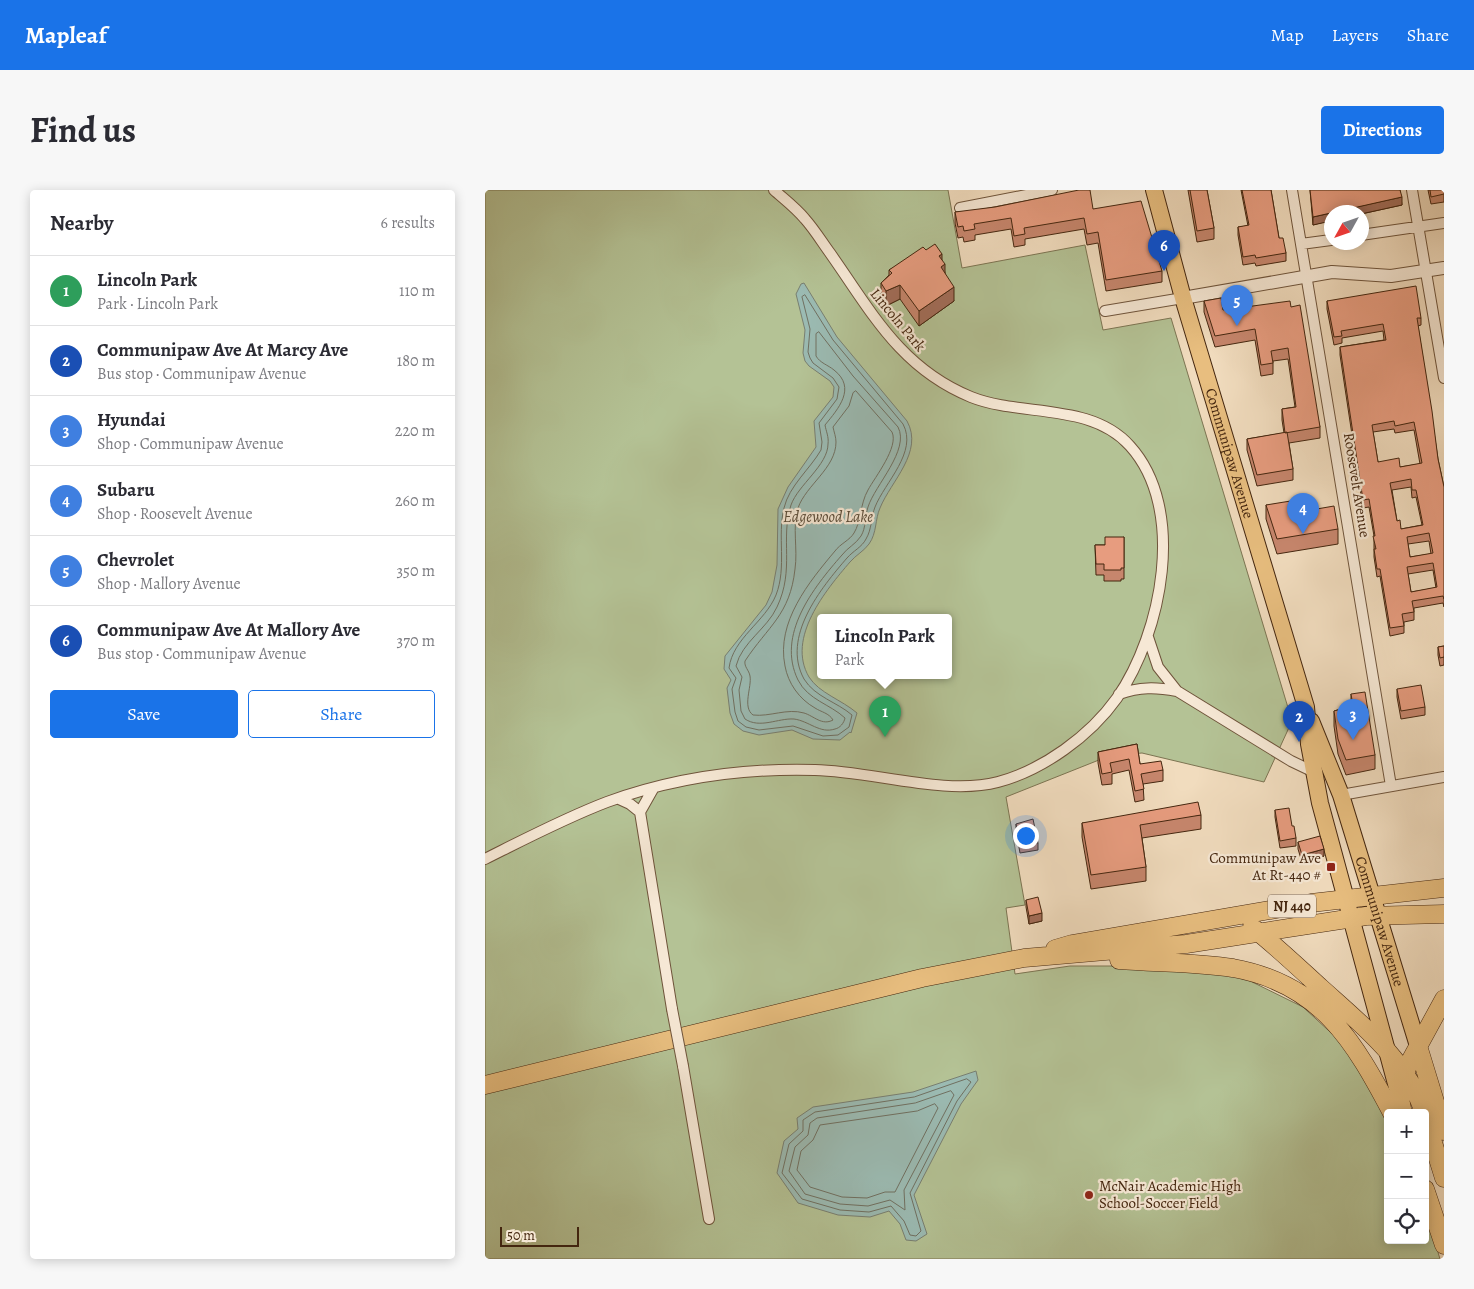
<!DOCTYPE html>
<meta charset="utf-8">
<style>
:root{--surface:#fff;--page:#f7f7f7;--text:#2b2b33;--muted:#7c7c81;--line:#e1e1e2;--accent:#1a73e8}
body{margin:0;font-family:Alegreya,serif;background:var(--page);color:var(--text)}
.controls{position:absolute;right:15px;bottom:15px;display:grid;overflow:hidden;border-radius:5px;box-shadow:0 2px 12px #0003}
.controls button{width:45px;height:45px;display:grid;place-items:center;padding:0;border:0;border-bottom:1px solid var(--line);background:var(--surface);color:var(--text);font:25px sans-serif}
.compass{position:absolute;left:839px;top:15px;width:45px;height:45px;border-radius:50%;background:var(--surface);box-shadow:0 2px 12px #0003;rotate:230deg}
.scale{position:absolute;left:15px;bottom:12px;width:79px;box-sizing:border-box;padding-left:5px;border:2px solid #44260f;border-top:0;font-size:14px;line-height:18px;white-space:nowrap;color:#44260f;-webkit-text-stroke:4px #f6e8d5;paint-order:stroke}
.you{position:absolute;left:540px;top:645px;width:18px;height:18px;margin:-12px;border:4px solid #fff;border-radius:50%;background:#1a73e8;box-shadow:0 0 0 8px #1a73e833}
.badge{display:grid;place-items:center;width:32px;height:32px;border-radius:50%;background:var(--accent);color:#fff;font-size:16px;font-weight:700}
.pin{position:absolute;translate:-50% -41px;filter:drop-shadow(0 1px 2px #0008)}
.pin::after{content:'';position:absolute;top:26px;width:18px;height:15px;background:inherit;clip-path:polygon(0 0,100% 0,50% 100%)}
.popup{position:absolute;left:332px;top:424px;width:135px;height:65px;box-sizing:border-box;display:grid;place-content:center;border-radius:5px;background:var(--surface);filter:drop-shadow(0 1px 4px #0005);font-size:16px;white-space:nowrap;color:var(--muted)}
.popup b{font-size:19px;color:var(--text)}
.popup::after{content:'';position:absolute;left:50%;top:100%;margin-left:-10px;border:10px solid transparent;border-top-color:var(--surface)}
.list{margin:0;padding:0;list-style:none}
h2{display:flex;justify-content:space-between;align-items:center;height:65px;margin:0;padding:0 20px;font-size:21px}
h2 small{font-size:16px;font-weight:400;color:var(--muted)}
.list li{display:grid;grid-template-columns:32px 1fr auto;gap:15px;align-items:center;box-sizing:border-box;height:70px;padding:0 20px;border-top:1px solid var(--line)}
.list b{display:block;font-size:19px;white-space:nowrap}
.list p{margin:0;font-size:16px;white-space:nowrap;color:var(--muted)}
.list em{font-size:16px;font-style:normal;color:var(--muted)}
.actions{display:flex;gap:10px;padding:15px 20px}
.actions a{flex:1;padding:11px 0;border:1px solid var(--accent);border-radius:5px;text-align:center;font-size:18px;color:var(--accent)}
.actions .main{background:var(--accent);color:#fff}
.icon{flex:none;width:28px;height:28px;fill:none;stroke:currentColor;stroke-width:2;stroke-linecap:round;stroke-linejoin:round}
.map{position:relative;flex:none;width:959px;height:1069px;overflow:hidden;border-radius:5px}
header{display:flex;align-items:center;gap:30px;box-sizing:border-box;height:70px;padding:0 25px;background:var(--accent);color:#fff}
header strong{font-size:24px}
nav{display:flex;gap:28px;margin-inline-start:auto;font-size:18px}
.intro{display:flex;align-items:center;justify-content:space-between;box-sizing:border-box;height:120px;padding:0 30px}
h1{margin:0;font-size:35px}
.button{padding:12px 22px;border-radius:5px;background:var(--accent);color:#fff;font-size:18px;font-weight:700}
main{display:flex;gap:30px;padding:0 30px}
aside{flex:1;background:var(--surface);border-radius:5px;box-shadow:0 2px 12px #0003}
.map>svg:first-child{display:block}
.green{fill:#b4c295;stroke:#7c7452;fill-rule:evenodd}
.water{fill:#9bbbb3;stroke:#787f71}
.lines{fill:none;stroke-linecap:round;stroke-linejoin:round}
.shore{stroke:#707061;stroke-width:1}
.minor-casing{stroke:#6f543b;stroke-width:12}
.tertiary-casing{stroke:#6f543b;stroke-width:14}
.primary-casing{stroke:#44260f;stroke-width:18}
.trunk-casing{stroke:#44260f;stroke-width:19}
.minor{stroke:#f6e8d5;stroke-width:10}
.tertiary{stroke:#f6e8d5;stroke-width:12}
.primary{stroke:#e8be7f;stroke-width:16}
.trunk{stroke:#e8be7f;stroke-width:18}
.minor-bridge-casing{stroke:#6f543b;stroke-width:12;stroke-linecap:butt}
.minor-bridge{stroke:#f6e8d5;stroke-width:10}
.wall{fill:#c7866d;stroke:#44260f;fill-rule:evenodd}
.shaded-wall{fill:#a26d59;stroke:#44260f}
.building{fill:#e79c7f;stroke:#44260f;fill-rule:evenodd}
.poi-dot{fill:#8f2418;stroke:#f6e8d5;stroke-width:2}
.labels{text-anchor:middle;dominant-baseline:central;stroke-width:4.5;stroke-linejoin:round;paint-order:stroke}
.shield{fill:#f6e8d5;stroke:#79604a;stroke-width:1}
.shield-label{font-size:14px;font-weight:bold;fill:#44260f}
.street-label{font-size:15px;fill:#44260f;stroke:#f6e8d5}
.poi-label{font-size:15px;fill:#44260f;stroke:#f6e8d5;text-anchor:end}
.water-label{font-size:16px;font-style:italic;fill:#5a4b38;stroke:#f6e8d5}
</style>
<header>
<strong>Mapleaf</strong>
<nav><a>Map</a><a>Layers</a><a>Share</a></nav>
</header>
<div class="intro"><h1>Find us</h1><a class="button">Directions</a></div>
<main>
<aside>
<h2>Nearby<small>6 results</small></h2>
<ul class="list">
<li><span class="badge" style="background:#2e9e5b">1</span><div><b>Lincoln Park</b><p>Park · Lincoln Park</p></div><em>110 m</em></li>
<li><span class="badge" style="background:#1a4fb4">2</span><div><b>Communipaw Ave At Marcy Ave</b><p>Bus stop · Communipaw Avenue</p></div><em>180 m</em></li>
<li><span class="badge" style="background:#3f7fe0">3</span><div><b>Hyundai</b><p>Shop · Communipaw Avenue</p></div><em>220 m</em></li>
<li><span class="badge" style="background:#3f7fe0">4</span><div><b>Subaru</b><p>Shop · Roosevelt Avenue</p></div><em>260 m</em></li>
<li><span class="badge" style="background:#3f7fe0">5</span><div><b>Chevrolet</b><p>Shop · Mallory Avenue</p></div><em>350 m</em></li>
<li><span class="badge" style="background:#1a4fb4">6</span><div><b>Communipaw Ave At Mallory Ave</b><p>Bus stop · Communipaw Avenue</p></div><em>370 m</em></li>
</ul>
<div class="actions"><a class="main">Save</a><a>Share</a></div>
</aside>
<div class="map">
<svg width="959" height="1069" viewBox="0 0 959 1069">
<rect width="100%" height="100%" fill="#f1dcbe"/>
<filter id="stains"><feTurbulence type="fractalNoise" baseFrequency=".004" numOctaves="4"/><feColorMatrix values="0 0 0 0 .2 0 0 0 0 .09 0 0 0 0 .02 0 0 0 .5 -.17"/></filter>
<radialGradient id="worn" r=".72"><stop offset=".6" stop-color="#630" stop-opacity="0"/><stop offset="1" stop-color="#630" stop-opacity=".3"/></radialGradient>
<path class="green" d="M0,0H463L477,78L600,55L618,140L686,128L807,531L779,592L657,563L624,566L521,607L540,715L521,718L530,784L585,776H664L757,787L818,817L856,852L903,923V1050H940V1019L955,1069H0ZM336,428H464V486H336Z"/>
<path class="water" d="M319,93L352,147L422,231C439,262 406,291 395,318C390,329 392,343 384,354C379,361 371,365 365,372C341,400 301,448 324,487C334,503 357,510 372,523L366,543L365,542L355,550L328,549L307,540L274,545L258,541L249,534L245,523L242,498L246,490L239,479L240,466L281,415L287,402L292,375L293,319L303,297L331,257L329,231L348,207L349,197L345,191L324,176L320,171L318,163L320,140L311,104L316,94Z
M491,881L493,890L476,914L429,1005L442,1044L431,1051L421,1050L415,1034L404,1021L385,1027L353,1025L313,1013L292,983L299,951L313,939L312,928L328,917L428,902Z"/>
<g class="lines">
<path class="shore" d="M320,105L348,150L418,234C433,262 400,292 390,317C386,327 387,339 381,349C377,357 368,361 362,368C336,398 296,447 319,489C330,507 352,512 367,525L364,537L353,545L338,546L308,536L274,540L261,537L253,531L250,522L247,499L251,488L244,478C248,448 280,432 291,405C302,377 292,346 299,318C304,296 325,279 336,260L337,252L334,233L352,209L354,197L348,188L328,173L325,168L323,162L325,139L317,107Z
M334,142L368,186L413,237C425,260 390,295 383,317C380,326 381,338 376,346C371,354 362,358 357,365C328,398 291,445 313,490C323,510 345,514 360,528C359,533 355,538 350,539C335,544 324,531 309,529C293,528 275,539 260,529L256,521L254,500L257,487L251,476C257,452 282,439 292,417C310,379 295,349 306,315C313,295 343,275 343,254C344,247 341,241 340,235C353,219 372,198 349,180C343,175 335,173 331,166V144Z
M371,201L407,242C414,257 390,287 383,300C375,314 376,332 369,343C365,350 355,354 350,361C324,392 291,432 300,476C303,493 314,509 330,518C336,522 344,523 348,530C337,536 329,526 319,523C302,518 285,527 268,525C257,517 267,497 265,486C264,480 259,477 260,471C283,436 305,425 310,379C313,359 307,337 313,318C321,295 351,278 351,252C351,247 349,242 348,237L364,216L368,203Z
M482,889L486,892L472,911L425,1003L436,1041L431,1046L425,1045L419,1031L406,1016L384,1022L355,1020L317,1009L297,983L304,954L318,941V930L330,922L429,907Z
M466,901L469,905L419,1000L420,1020L405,1010L383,1016L355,1014L320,1004L304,981L310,957L323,945L325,933L332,928L430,913Z
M450,914L453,918L410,1002H400L382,1008L357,1007L325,997L312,980L316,961L328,950L335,935L432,921Z"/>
<g class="minor-casing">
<path id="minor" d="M807,0L906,596
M927,0L959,188
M475,18L567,0
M876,45L959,33
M816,54L846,50
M620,121L698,108
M663,447L673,477L692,501L806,571L829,582
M634,504C655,497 670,497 692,501
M168,599L155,622L187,819
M856,605L959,587
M134,609L145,614L155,622
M0,669C40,649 80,628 122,612C188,588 260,578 330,580C387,581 460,606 513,592C558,580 605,546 632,508C677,443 702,319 645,256C606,212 536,227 486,207C415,178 386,121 345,63C337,52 329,39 320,29C311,18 299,9 289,0
M198,876L224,1029"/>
</g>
<g class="tertiary-casing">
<path id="tertiary" d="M698,108L847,82L906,86L959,78"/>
</g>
<g class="primary-casing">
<g id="primary">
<path id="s1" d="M669,0L698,108L821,517L824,554L835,613L914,905"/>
<path id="s2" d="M826,531L856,605L933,856"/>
</g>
</g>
<g class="trunk-casing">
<path id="trunk" d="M767,737C791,756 813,777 836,798C875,833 923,871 939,923
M570,759L587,754L826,713L959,698
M634,770C671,773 710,772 748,778C836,794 869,851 907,923
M933,856L959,941
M0,895L437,788L539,768L701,754L881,726L959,724
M918,923L914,905L923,875L959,809
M940,927L959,988
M940,999L959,1055"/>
</g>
<use href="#minor" class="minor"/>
<use href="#tertiary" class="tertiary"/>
<use href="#primary" class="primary"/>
<use href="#trunk" class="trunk"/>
<g class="minor-bridge-casing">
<path id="minor-bridge" d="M187,819L198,876"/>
</g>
<use href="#minor-bridge" class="minor-bridge"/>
</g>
<path class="wall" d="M703,0H722L729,38V49L712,52Z
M756,0H786L794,48L801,63V71L771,76L770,73L758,75L753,45V37L763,36Z
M825,0H915L917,15L876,24V22L828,35Z
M943,0H959V12L946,14Z
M608,19L677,81V92L621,101L613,53L602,55L599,39L540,49V55L529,57L526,39L490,45V50L479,52L478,47L473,48L470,33V22Z
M441,60L457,70L460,83L469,111L434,136L415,109L401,116L396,108V93L404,85V80Z
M719,111L738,120L806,117L835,237V248L804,253L808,279V290L772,296L762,260V249L799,243L797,230V219L810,217L803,169L788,171V184L776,186L770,150L730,157L719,122Z
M842,111L936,128V135L933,136L953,269L959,297V417L958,413L929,418V430L919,432V443L905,446L895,386L892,387L889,367V346L884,317L878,318L855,165V157L899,150L898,141L857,148V153L849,155L842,119ZM909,239L910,243L929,240L935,274L915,277L893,272L888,242ZM926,297L927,308L931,307L937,335L916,339L912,331L907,300ZM944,351L946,364L925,367L923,354ZM948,380L951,398L926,402L923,384Z
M781,315L826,320L853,339V354L792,364L781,329Z
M639,347V389H636V391H619V385H611L610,355H620Z
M959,456V475L955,476L953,465V457Z
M912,499L940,517V525L916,529L912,507Z
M866,504L890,565V579L861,585L853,564L849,536V521L866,516Z
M652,554L655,574L678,580V591L658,594L659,610L650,612L644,580L627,584V594L617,595L613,573V562Z
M790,620L811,648V656L795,658L790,627Z
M716,625V639L657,648L661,677V691L606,699L597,647V633Z
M531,634L553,653V660L535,663L531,641Z
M813,652L839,666L817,672L813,659Z
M541,710L557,731L544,734L541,717Z"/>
<path class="shaded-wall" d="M917,7V15L876,24V22H848Z
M846,23V31L828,35V27Z
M457,64V76L460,74V89L456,79L454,66Z
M415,95V109L401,116V101Z
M469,97V111L434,136V121Z
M839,659V666L817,672V665Z
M557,723V731L544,734V726Z"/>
<path class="building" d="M594,0H605L608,19L656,11L677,81L621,90L613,42L602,44L599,28L539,38L540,44L529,46L526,28L489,34L490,39L479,41L478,36L473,37L470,22L510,17Z
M705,0H722L729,38L712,41Z
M757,0H786L794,48H798L801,63L771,68L770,65L758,67L753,37L764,35Z
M825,0H915L917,7L828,27Z
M945,0H959V4L946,7Z
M450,54L457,64L454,66L460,74L456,77L469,97L434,121L415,95L401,101L396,93L407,83L404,80L438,57L441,60Z
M931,96L936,128H932L947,221L953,269L959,297V409L958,406L927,411L929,422L917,424L919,436L905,438L895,379H892L889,359H891L888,346H890L884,309L878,310L855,157L901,150L898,134L856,141L857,146L849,147L842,111ZM909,231L910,236L929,232L937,273L915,277L914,268L893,272L887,235ZM926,289L927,300H931L938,335L916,339L915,330L912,331L905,293ZM944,343L948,363L925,367L922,347ZM948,373L952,397L926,402L922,377Z
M736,108L738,120L805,111L806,117L815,115L835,237L800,243L797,219L811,217L803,158L786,161L788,173L776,175L770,139L730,146L719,111Z
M802,242L808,279L772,285L762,249Z
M824,308L826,320L849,316L853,339L792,349L781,315Z
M620,347H639V378H636V380H619V374H611L610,355H620Z
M959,456V467L955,468L953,457Z
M936,495L940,517L916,521L912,499Z
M880,502L890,565L861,570L853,549L849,521L868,516L866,504Z
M652,554L655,574L676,571L678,580L656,584L659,599L650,601L644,569L625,573L627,582L617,584L613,562Z
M713,612L716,625L655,635L661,677L606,685L597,633Z
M804,618L807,636H809L811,648L795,651L790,620Z
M548,629L553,653L535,655L531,634Z
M835,646L839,659L817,665L813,652Z
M553,707L557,723L544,726L541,710Z"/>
<g class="poi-dot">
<rect x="841" y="672" width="10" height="10" rx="2.5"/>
<circle cx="604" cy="1005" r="5"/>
</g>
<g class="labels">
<rect class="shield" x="783" y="704.5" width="48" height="23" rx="4"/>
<g class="shield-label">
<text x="807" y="716">NJ 440</text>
</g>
<g class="street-label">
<text transform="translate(413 130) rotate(50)">Lincoln Park</text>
<text stroke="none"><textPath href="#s1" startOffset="274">Communipaw Avenue</textPath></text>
<text transform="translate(872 295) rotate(81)">Roosevelt Avenue</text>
<text stroke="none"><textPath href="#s2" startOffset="212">Communipaw Avenue</textPath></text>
</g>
<g class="poi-label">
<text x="836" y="668">Communipaw Ave<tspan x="836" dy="17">At Rt-440 #</tspan></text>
<text x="614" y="996" text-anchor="start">McNair Academic High<tspan x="614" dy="17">School-Soccer Field</tspan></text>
</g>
<g class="water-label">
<text x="343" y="327">Edgewood Lake</text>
</g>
</g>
<rect width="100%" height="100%" filter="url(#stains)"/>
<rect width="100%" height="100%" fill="url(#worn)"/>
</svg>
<div class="controls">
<button>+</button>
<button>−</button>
<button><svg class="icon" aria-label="locate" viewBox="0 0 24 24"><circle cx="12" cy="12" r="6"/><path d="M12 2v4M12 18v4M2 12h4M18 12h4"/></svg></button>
</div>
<svg class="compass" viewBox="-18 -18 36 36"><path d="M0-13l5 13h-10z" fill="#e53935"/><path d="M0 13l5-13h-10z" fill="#7c7c81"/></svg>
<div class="scale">50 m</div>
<div class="you"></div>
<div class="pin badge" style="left:400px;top:547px;background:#2e9e5b">1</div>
<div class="popup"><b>Lincoln Park</b>Park</div>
<div class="pin badge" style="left:814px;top:552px;background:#1a4fb4">2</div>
<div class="pin badge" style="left:868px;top:550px;background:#3f7fe0">3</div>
<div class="pin badge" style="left:818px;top:344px;background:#3f7fe0">4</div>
<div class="pin badge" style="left:752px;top:136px;background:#3f7fe0">5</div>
<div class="pin badge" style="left:679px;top:81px;background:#1a4fb4">6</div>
</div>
</main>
